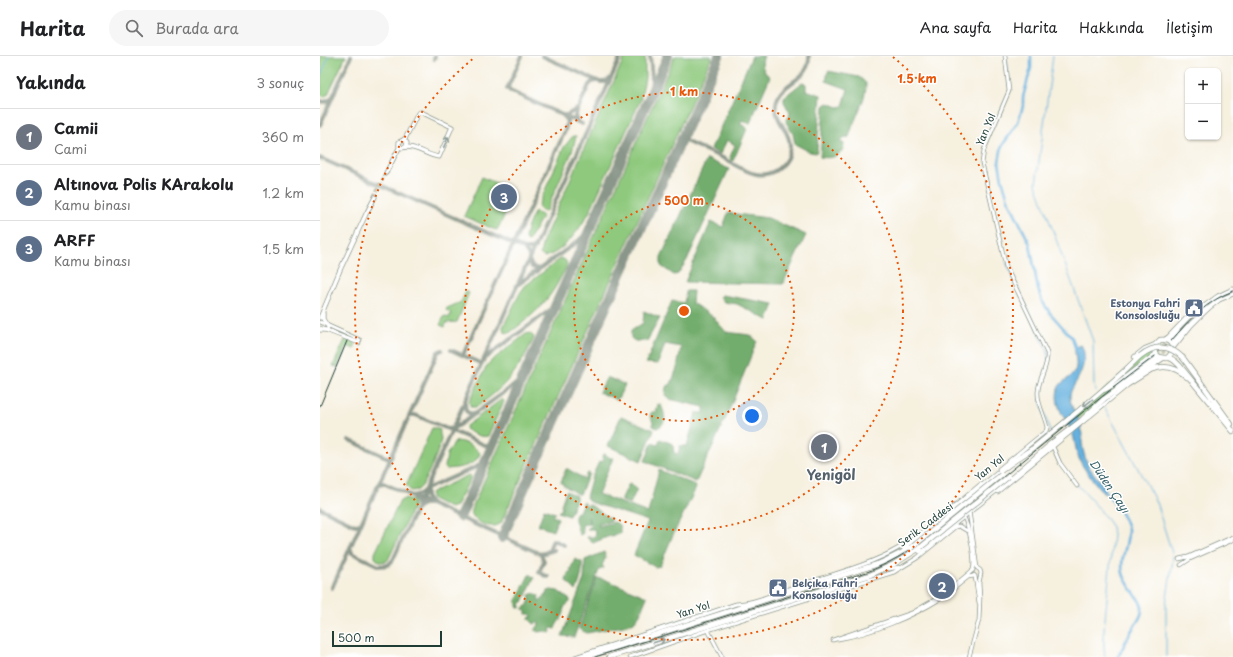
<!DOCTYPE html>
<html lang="tr">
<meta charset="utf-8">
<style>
:root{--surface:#fff;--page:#f6f6f6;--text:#202124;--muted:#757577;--line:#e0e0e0;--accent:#1f6fb2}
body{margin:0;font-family:"Playpen Sans",sans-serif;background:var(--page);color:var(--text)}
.controls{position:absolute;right:12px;top:12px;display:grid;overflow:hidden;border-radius:6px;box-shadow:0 1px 3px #0004}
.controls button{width:36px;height:36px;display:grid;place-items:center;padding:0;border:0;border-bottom:1px solid var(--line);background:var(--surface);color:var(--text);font:20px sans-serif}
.scale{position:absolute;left:12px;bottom:10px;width:110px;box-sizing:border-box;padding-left:4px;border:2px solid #1f3d34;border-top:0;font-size:11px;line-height:14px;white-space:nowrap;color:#1f3d34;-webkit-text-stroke:3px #fff;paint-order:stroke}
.you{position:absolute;left:432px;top:360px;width:14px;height:14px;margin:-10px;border:3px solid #fff;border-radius:50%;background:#1a73e8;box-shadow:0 0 0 6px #1a73e833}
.badge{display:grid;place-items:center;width:26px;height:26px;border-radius:50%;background:var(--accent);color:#fff;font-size:13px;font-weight:700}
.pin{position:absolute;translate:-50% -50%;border:2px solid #fff;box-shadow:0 1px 4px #0006}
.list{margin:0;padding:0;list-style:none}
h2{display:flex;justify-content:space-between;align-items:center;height:52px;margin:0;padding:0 16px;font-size:17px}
h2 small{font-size:13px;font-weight:400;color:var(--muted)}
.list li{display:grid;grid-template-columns:26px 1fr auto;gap:12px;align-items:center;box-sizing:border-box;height:56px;padding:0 16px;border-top:1px solid var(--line)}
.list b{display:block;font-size:15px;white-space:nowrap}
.list p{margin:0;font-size:13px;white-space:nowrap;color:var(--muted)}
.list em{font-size:13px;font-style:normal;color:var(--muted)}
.icon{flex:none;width:22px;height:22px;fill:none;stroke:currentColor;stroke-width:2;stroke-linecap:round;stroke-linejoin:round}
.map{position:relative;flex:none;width:913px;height:601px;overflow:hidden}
header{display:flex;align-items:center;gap:24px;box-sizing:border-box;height:56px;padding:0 20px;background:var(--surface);border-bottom:1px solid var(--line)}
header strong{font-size:19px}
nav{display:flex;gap:22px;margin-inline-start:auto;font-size:14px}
.search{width:280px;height:36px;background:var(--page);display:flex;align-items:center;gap:10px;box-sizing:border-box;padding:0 14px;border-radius:22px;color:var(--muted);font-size:15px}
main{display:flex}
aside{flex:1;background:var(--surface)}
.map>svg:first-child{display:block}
.green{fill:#8fc97e;stroke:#578359}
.forest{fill:#73ad6d;stroke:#497550}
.water{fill:#65b0de;stroke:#427689}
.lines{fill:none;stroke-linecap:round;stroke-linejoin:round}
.stream{stroke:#65b0de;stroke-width:1}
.river{stroke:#65b0de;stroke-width:2.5}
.taxiway{stroke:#8a968a;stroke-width:4}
.runway{stroke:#8a968a;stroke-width:10}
.primary-tunnel{stroke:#cbccbd;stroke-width:3.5;stroke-dasharray:3.5 2;stroke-linecap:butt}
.secondary-casing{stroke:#8a968a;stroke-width:4.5}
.primary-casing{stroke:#8a968a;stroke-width:5}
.highway-casing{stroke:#8a968a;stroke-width:6}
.secondary{stroke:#fff;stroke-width:3}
.primary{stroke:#fff;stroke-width:3.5}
.highway{stroke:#fff;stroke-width:4.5}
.tram{stroke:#1f3d34;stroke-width:1}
.highway-bridge-casing{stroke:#8a968a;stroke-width:6;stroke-linecap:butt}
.highway-bridge{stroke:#fff;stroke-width:4.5}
.oneway{stroke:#8f9e9a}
.ring{fill:none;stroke:#e8590c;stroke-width:2;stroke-dasharray:2 4}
.labels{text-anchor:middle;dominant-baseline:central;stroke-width:3;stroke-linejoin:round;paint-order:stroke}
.street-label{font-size:10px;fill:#1f3d34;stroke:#fff}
.service-label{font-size:10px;font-weight:bold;fill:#4e5e75;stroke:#fff;text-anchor:end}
.water-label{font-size:11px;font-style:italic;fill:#346067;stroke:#fff}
.district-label{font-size:14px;font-weight:bold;fill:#55616b;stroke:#fff}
.centre{fill:#e8590c;stroke:#fff;stroke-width:2}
.ring-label{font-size:12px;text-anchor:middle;font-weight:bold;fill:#e8590c;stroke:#fff;stroke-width:3;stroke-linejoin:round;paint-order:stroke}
</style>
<header>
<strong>Harita</strong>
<div class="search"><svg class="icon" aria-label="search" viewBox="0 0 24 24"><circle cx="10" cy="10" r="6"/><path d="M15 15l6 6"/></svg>Burada ara</div>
<nav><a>Ana sayfa</a><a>Harita</a><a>Hakkında</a><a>İletişim</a></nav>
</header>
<main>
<aside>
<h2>Yakında<small>3 sonuç</small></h2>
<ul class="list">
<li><span class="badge" style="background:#6b7280">1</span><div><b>Camii</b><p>Cami</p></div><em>360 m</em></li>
<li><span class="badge" style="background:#5c6f8a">2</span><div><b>Altınova Polis KArakolu</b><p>Kamu binası</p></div><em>1.2 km</em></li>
<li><span class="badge" style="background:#5c6f8a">3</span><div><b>ARFF</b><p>Kamu binası</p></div><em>1.5 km</em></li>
</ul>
</aside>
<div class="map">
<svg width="913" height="601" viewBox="0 0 913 601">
<rect width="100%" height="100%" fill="#fff"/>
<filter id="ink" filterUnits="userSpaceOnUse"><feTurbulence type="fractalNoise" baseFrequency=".025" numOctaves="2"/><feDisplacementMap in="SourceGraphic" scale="8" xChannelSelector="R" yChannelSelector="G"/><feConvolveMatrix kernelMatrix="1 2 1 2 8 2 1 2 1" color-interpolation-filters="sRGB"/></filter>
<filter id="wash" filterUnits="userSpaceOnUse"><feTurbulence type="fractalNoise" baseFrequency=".012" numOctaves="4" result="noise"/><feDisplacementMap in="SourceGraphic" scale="16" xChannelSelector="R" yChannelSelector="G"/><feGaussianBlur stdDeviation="0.9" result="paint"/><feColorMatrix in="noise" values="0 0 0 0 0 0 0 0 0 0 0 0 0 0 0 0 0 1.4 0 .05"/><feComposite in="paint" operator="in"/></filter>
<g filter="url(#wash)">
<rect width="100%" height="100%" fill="#f6f0df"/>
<path class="green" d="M0,0H26L8,38L4,41L0,38Z
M305,0H325V22L320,45L269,157C258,175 244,196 224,201L220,198L223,185Z
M355,0H392L181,467C173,475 151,466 151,454Z
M253,80H256L252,96L226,155C222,156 220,154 218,150L244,91Z
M162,121L183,130L177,146L189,151L177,174L173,173L144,160Z
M215,156L221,159L222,161L209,184L207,185L205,183C206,173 210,165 214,157Z
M240,203H244L246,205C248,210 245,214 242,219C229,245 215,258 192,275L189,277L184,276L183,271L200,237L205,230Z
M146,235L149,237L137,266L126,267L125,271L120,269L124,260L129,262L131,257L126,254L127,252L141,246Z
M210,277L214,281L213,284C197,316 188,328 158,350L156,351H151L149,346L166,311L171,305L206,278Z
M25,284L36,287L34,293L27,290L17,311L13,310Z
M833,294L837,302L758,363L756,359L818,304Z
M182,343L184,345L168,380C160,382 152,377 145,373L146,370Z
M112,372H115L120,374C119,378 121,379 121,384C117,400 109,415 102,430L98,434L91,435L86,430Z
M138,385C147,387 154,390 160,397C156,411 138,412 126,413L125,411L127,398L135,386Z
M149,419L151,421L136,450L130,452L112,443L110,437Z
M86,442L93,445V451L69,502L67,505L60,506L55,502V497L80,445Z"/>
<path class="forest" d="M432,0H444C440,8 443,16 450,21L430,67H428L422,64L420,68L426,71L427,73L413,105L411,104L410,101L415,89L407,84L400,98L391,93Z
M508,15L539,21L546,27C547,44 533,64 529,81L521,83L520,85L524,88C523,101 510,103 500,101L504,50L508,47L518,51L523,50L528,33L506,25Z
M483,26L486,28V34L501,39L497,95L496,97L490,96L475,88L473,78L466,66L467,63L469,61L470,57L464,46V41Z
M387,103L409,113L367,204L358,218L354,219L341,210V201Z
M408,157L448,162L486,179L463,228L365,226L391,166L403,171Z
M366,235H373L372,247L392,260L406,276L430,279L437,285L408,357L376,426L325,405L332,387L338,389L340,383L353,388L354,397L358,398L360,390H367L376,357H384V351L349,343L345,339L346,331L351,328L357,312L361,291L345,288L338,308L326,307L352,245L364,247Z
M402,239L454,248L448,264L417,248L404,246L400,241Z
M324,255L340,262L327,285H315L311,282V275L323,267Z
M287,321L305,329L297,344L279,336Z
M338,348L341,349C345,358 348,367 337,372L333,370V367L330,358L332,356H336Z
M301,360L334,374L321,405L288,390Z
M285,398L290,402H293L278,438L328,457L339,414L375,429L376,432L352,481L340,510L335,511L314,499L328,465L270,446L266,441L271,423L279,406L284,405L282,399Z
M246,413H248L264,423L267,417L269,418L260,438H257L242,428L241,426Z
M310,428L317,433L310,448L302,445V442L308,429Z
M246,435L256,440V444L249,460L238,456L242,453L241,449Z
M263,446L265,447L266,450L269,448L291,463V465L279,468V470L295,466L300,470V478L287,481L273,487L269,484L267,481H274L276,478L274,473H267L271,470L268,461L269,467L262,469V472L263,477L260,479L259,478L255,464V457L259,456Z
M224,453L235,457L232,460L238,462L233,475L224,472L222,470H218Z
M284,496L286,501L282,509L284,512L279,514L254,581L242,580L264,523L265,504Z
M255,503L262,506C263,517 260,525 256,535L246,525L248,517L252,516L250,514Z
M209,519H211L214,522L203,546H201L200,552H198L196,546L197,543Z
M277,522L286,524L327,541L320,558L314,566L308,569L267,577L259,573Z
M231,534L238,535L250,544V546L244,551C246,561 237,564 235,573L232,572L230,573L231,576L230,577L225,575L218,576L215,574L219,569L218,566L214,568L209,563L210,561H213L210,558H206V555L203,554V552L208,549L210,542L209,539C213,537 216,537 219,540L218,544H221L225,539H227L228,535Z"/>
<path class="water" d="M761,289C768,299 762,316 756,326C754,330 750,335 750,340C750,351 757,359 761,369C762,374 762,381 762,387C765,409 771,415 786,432L784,438C775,426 763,414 758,400C755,392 755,383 752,376C745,362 734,350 738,333C740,325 751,323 755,315C758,308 754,298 755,291Z"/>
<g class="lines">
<path class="stream" d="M733,0L716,128L773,285L774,330L776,335
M687,5L690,35
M1,19L9,0
M686,206L728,296V305
M720,343L730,376
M784,350L836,446L852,497L853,503L846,548V601
M757,428L780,454L792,471L793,479L784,574V592L785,601"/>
<path class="river" d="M711,0V12L703,41V50L698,66L682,90L679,106L682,123L688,143L710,188L718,233L722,245L730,257L752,282L756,294
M783,432C790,441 808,464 808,474C809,488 799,503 803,517C805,528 821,543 822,551C823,560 816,567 812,574C807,582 803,592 798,601"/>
<path class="taxiway" d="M222,0L280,26H285L290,23
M330,0L332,23L331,36
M114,3L115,0
M188,31L190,35L262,68
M187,33L202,0
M0,45L5,46L11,43
M244,59H247L257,53
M258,66L255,61L257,55L269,29L272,26L276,25
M0,69L31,0
M361,83C375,90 389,96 403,102C413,108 425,116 436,118C453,121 469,108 470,90C470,74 454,65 456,48C460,24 490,27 489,0
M0,102L204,193
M209,202V200L204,193H211L215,191
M209,204L212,211L219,213
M197,229L257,186L269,175
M131,294L162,308
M143,299L245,75L247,65L242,59
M165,302L234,251
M145,347L146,355L149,357L155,358
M90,359H95L167,390H170L173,387
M128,373L134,372L139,369L197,327L203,320
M29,384L66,401H70L72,399
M59,428L63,427L221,498L234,494
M106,433L156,411L160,408L167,401
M106,433V441L111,448H103L97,453L96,446L92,440L100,438Z
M0,452L35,469L41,468
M30,491L32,497L59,510L68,509L73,504L301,0
M227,496L229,494L233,484L244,489
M221,498L224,505L219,516L228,521
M12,532L118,296L122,294"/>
<path class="runway" d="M140,461L348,0
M182,482L399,0"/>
</g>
</g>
<g filter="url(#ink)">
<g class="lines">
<path class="primary-tunnel" d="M54,140L66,117
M835,298L849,284
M838,301L848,292"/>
<g class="secondary-casing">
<path id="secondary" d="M0,266L40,284
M0,272L39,287
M733,391L740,407L757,430
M679,413L726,375L727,372C725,360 717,348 718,336C718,323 729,310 727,297L686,211L662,107L664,94L689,35L685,0
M675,435L678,436L681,433L808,329L830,315
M643,460C649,469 656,504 653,514
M859,503L868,501L913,481
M861,509L870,503L913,484
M569,513L579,511
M654,519L655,520L659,547
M627,538L648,521L654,520
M388,574L402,601
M518,583C553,577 591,561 620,543
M513,584L592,557L623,539L653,514
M255,601L416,548C436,547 455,537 474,531C506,520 548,510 577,493C607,476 634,450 661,428
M310,601L388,574L574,516L597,502L635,471L639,470L649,476
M649,601L659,564L660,542L659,527L661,517L660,514L657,512L649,455"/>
</g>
<g class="primary-casing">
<path id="primary" d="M79,89L82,92L86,91L87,87L84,83
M66,117L79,92V86L85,83L98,57L101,56L132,71L119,101C108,100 97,90 85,91
M883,251L898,240L913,233
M885,255L899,244L913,238
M3,257V263L8,271
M0,262L20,214L46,158L55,141
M0,274H8
M850,284L858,274
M853,286L868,269
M797,332L837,302
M785,334L796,328L834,299"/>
</g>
<g class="highway-casing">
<path id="highway" d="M845,284L849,281L868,261L885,250
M853,291L870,270L887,253
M815,301L825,293L835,289
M847,302C857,294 852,282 840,284L835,289L836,298C840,303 842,301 848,302C853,302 856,306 859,309L913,375
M863,302L911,368
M830,314C844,308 856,311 867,321
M729,389L762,364L784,343L843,302
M711,394C748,363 786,334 820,300
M584,492C630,463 666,421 712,393
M600,495L694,420L731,388
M265,601L558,508L567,504L591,492
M289,601L550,519L574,508L601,491"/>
</g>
<use href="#secondary" class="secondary"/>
<use href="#primary" class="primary"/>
<use href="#highway" class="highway"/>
<path class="tram" d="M851,285C868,265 888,244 913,235
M0,350L27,285
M275,601L547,516C590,500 621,470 657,442C716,395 774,345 835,300"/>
<g class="highway-bridge-casing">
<path id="highway-bridge" d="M820,300C835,288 850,289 863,302
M601,491L688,421
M591,492L681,419"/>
</g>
<use href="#highway-bridge" class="highway-bridge"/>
</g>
<defs><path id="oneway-shaft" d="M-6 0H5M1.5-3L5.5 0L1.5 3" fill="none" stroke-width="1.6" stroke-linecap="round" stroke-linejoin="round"/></defs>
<g class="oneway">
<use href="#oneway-shaft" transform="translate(126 86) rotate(-66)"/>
<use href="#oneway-shaft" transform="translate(768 347) rotate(141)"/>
<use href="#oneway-shaft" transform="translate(339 585) rotate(-17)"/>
</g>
</g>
<g class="ring">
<circle cx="364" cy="255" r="110"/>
<circle cx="364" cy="255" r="219"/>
<path d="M573 1A329 329 0 1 1 155 1"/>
</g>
<defs>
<g id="civic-square" transform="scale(1)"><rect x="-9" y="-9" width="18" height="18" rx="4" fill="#5c6f8a" stroke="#fff"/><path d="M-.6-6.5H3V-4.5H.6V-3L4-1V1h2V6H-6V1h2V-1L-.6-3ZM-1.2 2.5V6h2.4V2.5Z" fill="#fff"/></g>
</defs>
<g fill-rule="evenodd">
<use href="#civic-square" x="874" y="252"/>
<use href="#civic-square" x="458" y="532"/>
</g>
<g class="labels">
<g class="street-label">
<text transform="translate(665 73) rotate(-67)">Yan Yol</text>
<text transform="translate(669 411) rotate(-39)">Yan Yol</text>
<text transform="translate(605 468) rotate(-37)">Serik Caddesi</text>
<text transform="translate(373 553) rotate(-18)">Yan Yol</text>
</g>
<g class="service-label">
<text x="860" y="246">Estonya Fahri<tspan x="860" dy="12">Konsolosluğu</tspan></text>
<text x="472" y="526" text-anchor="start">Belçika Fahri<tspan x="472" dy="12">Konsolosluğu</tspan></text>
</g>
<g class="water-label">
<text transform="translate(790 430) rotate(56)">Düden Çayı</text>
</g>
<g class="district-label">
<text x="511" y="418">Yenigöl</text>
</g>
</g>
<circle cx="364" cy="255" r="6" class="centre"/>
<g class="ring-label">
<text x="597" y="27">1.5 km</text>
<text x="364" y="40">1 km</text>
<text x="364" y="149">500 m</text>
</g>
</svg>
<div class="controls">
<button>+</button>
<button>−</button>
</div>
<div class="scale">500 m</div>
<div class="you"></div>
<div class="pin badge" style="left:504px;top:391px;background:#6b7280">1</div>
<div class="pin badge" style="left:622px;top:530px;background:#5c6f8a">2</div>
<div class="pin badge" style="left:184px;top:141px;background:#5c6f8a">3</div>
</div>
</main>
